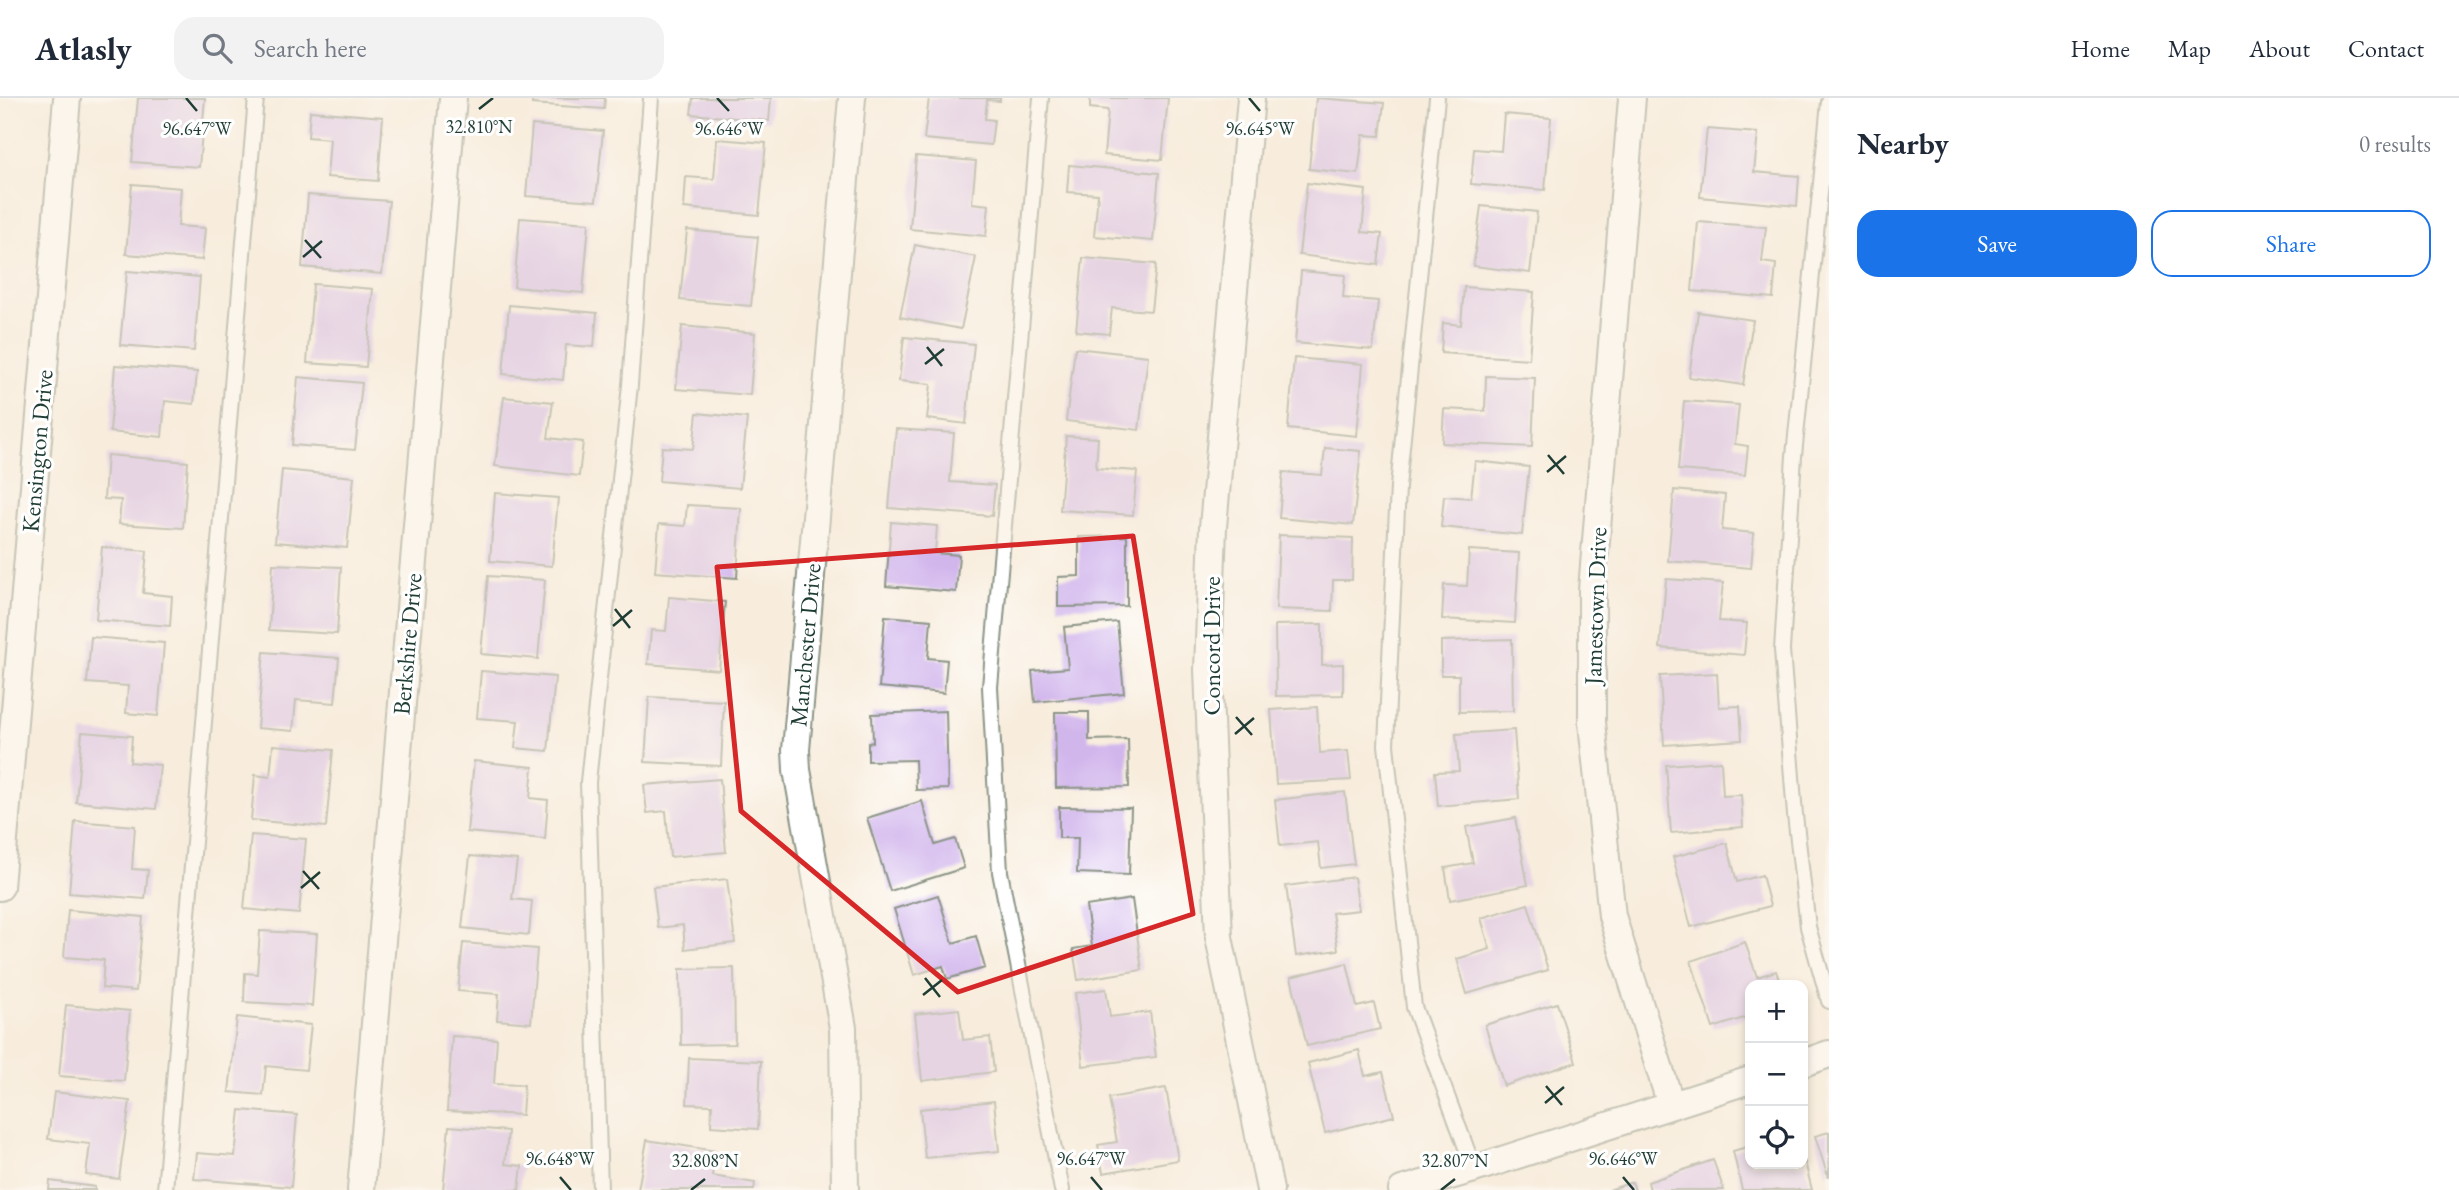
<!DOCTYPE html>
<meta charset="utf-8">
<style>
:root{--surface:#fff;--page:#f2f2f3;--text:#1f2937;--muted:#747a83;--line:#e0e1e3;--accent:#1a73e8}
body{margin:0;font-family:"EB Garamond",serif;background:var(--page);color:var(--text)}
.controls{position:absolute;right:21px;bottom:21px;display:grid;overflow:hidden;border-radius:14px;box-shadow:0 4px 10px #0003}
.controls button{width:63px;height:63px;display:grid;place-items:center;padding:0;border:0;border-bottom:2px solid var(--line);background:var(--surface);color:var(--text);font:35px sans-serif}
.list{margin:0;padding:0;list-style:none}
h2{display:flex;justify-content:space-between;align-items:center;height:91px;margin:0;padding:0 28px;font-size:30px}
h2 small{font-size:23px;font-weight:400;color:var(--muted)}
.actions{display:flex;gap:14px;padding:21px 28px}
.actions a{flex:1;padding:16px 0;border:2px solid var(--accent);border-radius:21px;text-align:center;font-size:24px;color:var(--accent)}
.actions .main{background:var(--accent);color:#fff}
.icon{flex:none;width:38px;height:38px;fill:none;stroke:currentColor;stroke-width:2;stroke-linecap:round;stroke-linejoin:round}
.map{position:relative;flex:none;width:1829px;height:1092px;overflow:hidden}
header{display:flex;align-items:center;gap:42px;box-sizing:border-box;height:98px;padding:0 35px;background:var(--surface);border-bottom:2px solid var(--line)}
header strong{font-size:33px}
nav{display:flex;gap:38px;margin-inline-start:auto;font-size:24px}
.search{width:490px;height:63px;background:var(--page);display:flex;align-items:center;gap:18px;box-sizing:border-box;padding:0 24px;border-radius:21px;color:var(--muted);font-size:26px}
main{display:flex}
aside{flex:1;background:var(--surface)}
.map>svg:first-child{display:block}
.building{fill:#d1b6ec}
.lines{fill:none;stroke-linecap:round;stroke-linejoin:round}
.lane-casing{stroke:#8c9588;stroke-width:18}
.street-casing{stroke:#8c9588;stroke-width:30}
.lane{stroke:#fff;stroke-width:14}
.street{stroke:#fff;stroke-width:26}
.marked{fill:none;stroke:#d62828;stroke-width:5;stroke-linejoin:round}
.ticks{fill:none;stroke:#1f3d34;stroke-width:2.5}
.labels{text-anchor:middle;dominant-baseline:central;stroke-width:6;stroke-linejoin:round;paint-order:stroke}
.street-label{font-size:24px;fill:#1f3d34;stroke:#fff}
.ticks-label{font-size:18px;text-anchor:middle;fill:#1f3d34;stroke:#fff;stroke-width:6;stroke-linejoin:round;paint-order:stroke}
</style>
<header>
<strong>Atlasly</strong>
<div class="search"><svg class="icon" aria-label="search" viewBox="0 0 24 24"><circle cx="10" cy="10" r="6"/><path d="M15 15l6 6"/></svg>Search here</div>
<nav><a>Home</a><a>Map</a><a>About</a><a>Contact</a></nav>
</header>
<main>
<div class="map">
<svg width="1829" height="1092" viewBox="0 0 1829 1092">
<rect width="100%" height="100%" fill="#fff"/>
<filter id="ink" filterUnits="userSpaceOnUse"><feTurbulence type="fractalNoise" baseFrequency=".0143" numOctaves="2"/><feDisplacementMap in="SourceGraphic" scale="14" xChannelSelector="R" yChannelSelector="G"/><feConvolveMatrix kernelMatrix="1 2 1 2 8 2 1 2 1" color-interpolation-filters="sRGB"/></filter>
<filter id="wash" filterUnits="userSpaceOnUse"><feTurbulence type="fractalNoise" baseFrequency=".00686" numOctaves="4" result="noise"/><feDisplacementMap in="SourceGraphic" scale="28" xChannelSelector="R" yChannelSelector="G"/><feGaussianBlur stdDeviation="1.57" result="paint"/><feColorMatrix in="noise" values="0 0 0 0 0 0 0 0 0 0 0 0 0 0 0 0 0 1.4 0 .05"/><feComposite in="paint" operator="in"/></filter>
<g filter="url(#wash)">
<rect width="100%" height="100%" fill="#f8eddd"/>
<g id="blocks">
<path class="building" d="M138,0H205L199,69L132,64Z
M533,0H605L604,11L532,6Z
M693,0H771L769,23L691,16Z
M929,0H1000V3L987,2L985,21L994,22L991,47L924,41Z
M1090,0H1168L1162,62L1104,57L1108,12L1090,10Z
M1316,0L1384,5L1380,38L1363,37L1358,76L1309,71Z
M310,13L383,19L378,83L327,79L330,41L308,39Z
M1504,16L1551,20L1545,92L1471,86L1474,51L1501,53Z
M532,27L603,33L596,103L526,98Z
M1707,31L1758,35L1754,74L1799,78L1797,108L1700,99Z
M717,41L766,45L759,117L684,110L686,79L714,81Z
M916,58L976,63L972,105L989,107L986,138L910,131Z
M1069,67L1159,75L1153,143L1094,138L1098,96L1067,94Z
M1307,85L1366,92L1362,134L1382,136L1378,167L1299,157Z
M132,86L181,90L178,128L205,130L202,162L126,156Z
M308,97L389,103L382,176L302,169Z
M1481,108L1537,114L1530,175L1473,168Z
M520,120L589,125L583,195L514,189Z
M1698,124L1766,129L1762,164L1776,166L1773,200L1692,193Z
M687,132L758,139L751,208L680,202Z
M915,147L976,159L961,231L900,219Z
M1083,160L1156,166L1151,213L1112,210L1109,236L1076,233Z
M127,173L200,179L194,253L120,247Z
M1301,173L1345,177L1343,200L1378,203L1373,252L1295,245Z
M313,186L373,191L366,269L307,265Z
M1464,189L1534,194L1529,261L1441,255L1443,225L1461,227Z
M509,207L597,215L594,249L566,247L563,282L503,276Z
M1698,214L1753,222L1743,287L1689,279Z
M682,228L755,235L750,297L676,291Z
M904,239L974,246L966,326L927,321L931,286L899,283Z
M1075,250L1148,258L1139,332L1066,323Z
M1294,260L1363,266L1357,338L1288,331Z
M115,267L197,274L194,306L165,303L162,339L110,334Z
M1486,278L1535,280L1532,349L1442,345L1444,311L1485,313Z
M298,279L362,285L355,352L292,347Z
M504,299L553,304L548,340L583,344L579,378L495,368Z
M1684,303L1739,307L1735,346L1748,348L1745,377L1678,372Z
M697,315L747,320L740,390L659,383L662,349L693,351Z
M896,331L954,335L950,384L995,387L992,418L889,410Z
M1066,338L1098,340L1096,370L1137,373L1133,417L1060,412Z
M1325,350L1361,353L1353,427L1279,420L1283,374L1322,377Z
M107,357L188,364L183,430L119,426L121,402L104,401Z
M1475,363L1529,369L1522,437L1441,429L1444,398L1471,400Z
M282,372L354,379L347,450L275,444Z
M1674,392L1725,397L1722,432L1754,435L1751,470L1668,463Z
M495,395L558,400L552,468L490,463Z
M687,407L741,410L737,480L655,474L659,426L685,428Z
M891,424L937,428L935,455L959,457L956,494L886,488Z
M1279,437L1353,440L1352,482H1333L1332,513L1276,511Z
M1127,438V508L1058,509V479L1079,478V439Z
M102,449L147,453L143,495L172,498L170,528L96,522Z
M1469,452L1519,455L1515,525L1442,521L1444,487L1467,488Z
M273,466L341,469L337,536L269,532Z
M488,478L545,482L538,561L481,556Z
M1666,481L1723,485L1719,523L1747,525L1744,557L1660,550Z
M669,499L725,504L719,572L648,566L651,532L666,533Z
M885,518L931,522L928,560L947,562L944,595L879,589Z
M1117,524L1124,595L1035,604L1032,573L1068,570L1064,529Z
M1322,526V567L1343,566V597L1276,598L1275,527Z
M91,539L164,545L158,618L126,615L128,588L87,585Z
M1512,541L1513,613L1459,614V577H1441V543Z
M264,554L339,560L335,605L296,602L293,633L257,630Z
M481,573L555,579L548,653L515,650L518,623L477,620Z
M1717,575L1719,609L1740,608L1742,642L1664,647L1660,578Z
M649,599L724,603L721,668L645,664Z
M1317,609L1320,655L1348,653L1351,682L1276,686L1271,612Z
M946,613L948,691L916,692L915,662L868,663V645L873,644L872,616Z
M1055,614H1089V642L1128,641L1129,689L1056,690Z
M1514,632L1519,701L1438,708L1435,674L1459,673L1456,636Z
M82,634L132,638L130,664L160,667L156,711L76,704Z
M273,647L333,652L326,729L251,722L255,677L270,679Z
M474,663L533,669L530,700L548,702L545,741L467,734Z
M1721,663L1723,698L1741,697L1743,729L1671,735L1666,667Z
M720,681L726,754L670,759L666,713L647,715L644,687Z
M1345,694L1354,766L1321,770L1318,744L1280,748L1275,702Z
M922,703L935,747L955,741L964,770L890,793L867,720Z
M1059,709L1131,710L1129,777L1077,775L1078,740H1059Z
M1515,720L1528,787L1450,802L1445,770L1473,765L1466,729Z
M75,723L135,728L132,771L148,772L145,801L69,795Z
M251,737L306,741L299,816L244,811Z
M1727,745L1737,784L1762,777L1770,808L1691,829L1673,759Z
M470,758L517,762L512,801L532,803L529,837L462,830Z
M1354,779L1359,812L1332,815L1338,852L1296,858L1286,788Z
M727,781L735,845L685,851L683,827L658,830L653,789Z
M938,797L953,845L976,838L985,870L947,881L943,868L914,877L894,811Z
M1132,801L1142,872L1078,882L1073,851L1092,848L1086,808Z
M1528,806L1548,872L1467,896L1457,861L1490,851L1481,820Z
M68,812L143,819L136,893L102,890L104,862L64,859Z
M260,833L317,836L312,908L244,904L245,875L257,876Z
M1745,844L1757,879L1776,873L1781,887H1750V918L1713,930L1691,863Z
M463,845L537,851L531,925L497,922L499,896L458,893Z
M1347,865L1357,909L1374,905L1380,931L1307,948L1291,879Z
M734,870L735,946L681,947L680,871Z
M1106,891L1110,919L1150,914L1156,959L1083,968L1075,895Z
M1557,905L1576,964L1504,988L1485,927Z
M66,907L130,913L124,983L59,978Z
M959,911L963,942L990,939L994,974L922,983L915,916Z
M237,919L311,927L306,972L266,968L263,997L229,994Z
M452,938L497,941L494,986L524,987L522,1017L447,1013Z
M1359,952L1365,978L1383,974L1394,1018L1325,1035L1308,965Z
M689,960L761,963L758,1031L711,1028L712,1007L687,1006Z
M1166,990L1178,1062L1103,1075L1098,1047L1117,1044L1109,1000Z
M54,994L130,1003L119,1081L86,1077L90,1046L48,1041Z
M994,1003L999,1053L925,1060L920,1011Z
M240,1012L297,1017L291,1089L194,1081L197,1055L235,1058Z
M449,1028L508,1033L505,1066L522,1068L519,1092H443Z
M1829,1034V1079H1828L1815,1038Z
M647,1042L716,1053L712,1078L755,1085L754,1092H638Z
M1750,1048V1066H1803L1804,1060L1812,1092H1742L1733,1053Z
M1713,1062L1724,1092H1650L1648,1084Z
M50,1083L95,1089V1092H49Z
M1632,1084L1635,1092H1609Z"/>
</g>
</g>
<g filter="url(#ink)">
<use href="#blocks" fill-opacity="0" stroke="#8c9588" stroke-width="2"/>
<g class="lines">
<g class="lane-casing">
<path id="lane" d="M1041,0L990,589L1000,774L1062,1092
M1437,0L1398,389L1386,647L1414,909L1474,1071
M1829,4L1794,358L1782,552L1795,717L1808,829L1829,903
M165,1092L256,0
M600,1092L588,684L630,287L651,0"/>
</g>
<g class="street-casing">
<path id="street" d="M1251,0L1213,429L1208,572L1219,839L1270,1092
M1632,0L1592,492V624L1612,818L1671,1007
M0,789L67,0
M1803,965L1829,956
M361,1092L453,0
M845,1092L843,930L797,672L796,652L852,0
M1402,1092L1474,1071L1750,982"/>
</g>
<use href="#lane" class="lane"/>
<use href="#street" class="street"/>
</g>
</g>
<path d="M0 0H1829V1092H0ZM1133,438L1193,816L958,894L741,713L717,469Z" fill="#f8eddd" fill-opacity=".55" fill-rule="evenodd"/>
<path class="marked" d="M1133,438L1193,816L958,894L741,713L717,469Z"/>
<path class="ticks" d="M186,0L197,13M717,0L729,13M1249,0L1260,13M479,11L493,0M305,142L321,160M303,159L322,143M927,249L942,268M925,266L944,251M1548,357L1564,376M1547,374L1566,358M615,511L630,530M613,528L632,512M1236,619L1252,637M1235,636L1254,620M303,773L319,791M301,790L320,774M925,880L940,899M923,897L942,882M1546,988L1562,1007M1545,1005L1564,989M560,1079L571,1092M1091,1079L1102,1092M1623,1079L1634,1092M691,1092L705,1081M1441,1092L1455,1081"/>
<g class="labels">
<g class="street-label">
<text transform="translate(37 353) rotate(-85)">Kensington Drive</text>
<text transform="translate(1595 508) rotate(-88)">Jamestown Drive</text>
<text transform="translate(407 546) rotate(-85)">Berkshire Drive</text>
<text transform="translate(805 547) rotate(-85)">Manchester Drive</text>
<text transform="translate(1211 548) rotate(-90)">Concord Drive</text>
</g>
</g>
<g class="ticks-label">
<text x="479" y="35">32.810°N</text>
<text x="197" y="37">96.647°W</text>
<text x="729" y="37">96.646°W</text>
<text x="1260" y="37">96.645°W</text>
<text x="560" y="1067">96.648°W</text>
<text x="1091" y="1067">96.647°W</text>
<text x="1623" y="1067">96.646°W</text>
<text x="705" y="1069">32.808°N</text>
<text x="1455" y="1069">32.807°N</text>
</g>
</svg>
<div class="controls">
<button>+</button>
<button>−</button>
<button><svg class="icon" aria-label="locate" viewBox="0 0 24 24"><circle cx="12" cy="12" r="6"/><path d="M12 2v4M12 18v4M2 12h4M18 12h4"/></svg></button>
</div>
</div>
<aside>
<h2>Nearby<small>0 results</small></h2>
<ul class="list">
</ul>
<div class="actions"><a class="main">Save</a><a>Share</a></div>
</aside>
</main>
